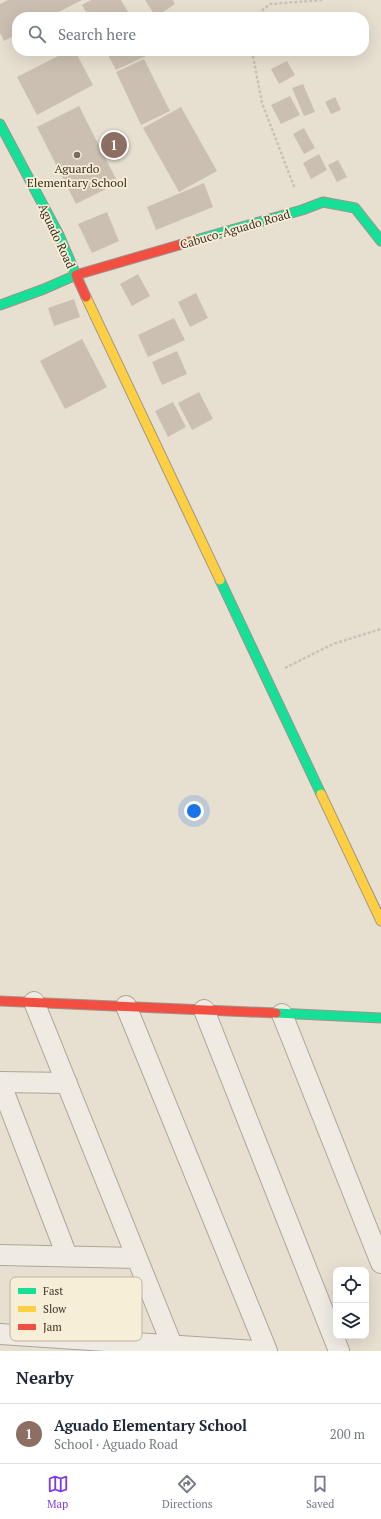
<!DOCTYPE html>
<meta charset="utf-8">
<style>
:root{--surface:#fff;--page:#f2f2f3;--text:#1f2937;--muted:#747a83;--line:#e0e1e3;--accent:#7c3aed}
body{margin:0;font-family:"PT Serif",serif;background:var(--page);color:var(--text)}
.controls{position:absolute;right:12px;bottom:12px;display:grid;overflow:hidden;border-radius:8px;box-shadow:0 4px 16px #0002}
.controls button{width:36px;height:36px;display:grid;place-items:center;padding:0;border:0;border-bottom:1px solid var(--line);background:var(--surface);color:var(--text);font:20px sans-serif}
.you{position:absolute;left:194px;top:811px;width:14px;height:14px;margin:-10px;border:3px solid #fff;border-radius:50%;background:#1a73e8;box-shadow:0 0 0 6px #1a73e833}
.badge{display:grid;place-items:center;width:26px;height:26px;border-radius:50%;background:var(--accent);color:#fff;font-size:13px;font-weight:700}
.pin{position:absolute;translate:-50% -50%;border:2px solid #fff;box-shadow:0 1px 4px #0006}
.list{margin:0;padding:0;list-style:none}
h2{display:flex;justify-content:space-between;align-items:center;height:52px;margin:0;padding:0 16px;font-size:17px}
h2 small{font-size:13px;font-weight:400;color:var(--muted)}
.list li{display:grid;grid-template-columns:26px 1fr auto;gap:12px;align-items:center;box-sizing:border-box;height:60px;padding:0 16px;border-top:1px solid var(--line)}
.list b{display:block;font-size:15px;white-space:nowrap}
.list p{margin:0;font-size:13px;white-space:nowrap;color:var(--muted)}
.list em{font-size:13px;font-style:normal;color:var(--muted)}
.icon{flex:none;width:22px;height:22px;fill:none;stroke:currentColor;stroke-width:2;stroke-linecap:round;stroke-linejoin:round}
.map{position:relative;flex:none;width:381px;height:1351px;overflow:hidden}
.search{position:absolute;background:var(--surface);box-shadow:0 4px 16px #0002;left:12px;right:12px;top:12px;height:44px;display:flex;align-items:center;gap:10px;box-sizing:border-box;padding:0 14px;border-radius:16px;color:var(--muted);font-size:15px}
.sheet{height:112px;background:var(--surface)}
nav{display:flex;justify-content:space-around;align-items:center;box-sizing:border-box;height:56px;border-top:1px solid var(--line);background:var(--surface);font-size:11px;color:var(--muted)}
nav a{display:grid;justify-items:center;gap:2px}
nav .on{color:var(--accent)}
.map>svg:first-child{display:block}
.building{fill:#cbbfb2}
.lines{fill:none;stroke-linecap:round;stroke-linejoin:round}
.street-casing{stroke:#ada599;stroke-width:22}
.fast-casing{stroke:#9c958a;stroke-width:11}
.slow-casing{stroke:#9c958a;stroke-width:11}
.jam-casing{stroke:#9c958a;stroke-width:11}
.path{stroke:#c8c2b9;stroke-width:2.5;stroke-dasharray:3 2;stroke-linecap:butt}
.street{stroke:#efebe3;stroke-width:20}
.fast{stroke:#16e098;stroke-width:9}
.slow{stroke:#ffcf43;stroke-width:9}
.jam{stroke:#f24e42;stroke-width:9}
.poi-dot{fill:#786c5e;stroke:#f7eed8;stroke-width:1.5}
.labels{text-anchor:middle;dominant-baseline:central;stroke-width:3.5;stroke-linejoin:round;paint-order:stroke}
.poi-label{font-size:12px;fill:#3d2e20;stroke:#f7eed8}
.street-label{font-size:12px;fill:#3d2e20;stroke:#f7eed8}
.key{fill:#f7eed8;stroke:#bfb4a1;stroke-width:1}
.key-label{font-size:11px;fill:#3d2e20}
</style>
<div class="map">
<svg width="381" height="1351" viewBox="0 0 381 1351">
<rect width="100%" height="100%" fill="#e7e0d1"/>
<path class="building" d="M8,0H82L49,17H17V34L4,41L0,33V4Z
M91,0H121L131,17H89L82,5Z
M145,0H173L175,4L156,17Z
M68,51H75L93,85L37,115L17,77Z
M106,51H148L150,54L116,70Z
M144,59L170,111L141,125L116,72Z
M287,61L295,75L279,84L271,69Z
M303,84L315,112L304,116L292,88Z
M290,96L300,115L281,124L271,105Z
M335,97L341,110L331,114L325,102Z
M79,106L118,183L76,204L37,127Z
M181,107L217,171L179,192L143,128Z
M304,128L315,148L304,154L293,134Z
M319,154L327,170L311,179L303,163Z
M338,160L347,177L337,182L328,165Z
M204,183L213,207L156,230L147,207Z
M107,212L119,241L92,253L78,224Z
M138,274L150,296L132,306L120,284Z
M196,293L208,318L190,327L178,302Z
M74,299L80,317L54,326L48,308Z
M174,318L185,340L148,357L138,335Z
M82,339L107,387L65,409L40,361Z
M177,351L187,374L162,385L152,362Z
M199,392L213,419L192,430L178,403Z
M173,402L186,427L168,437L155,411Z"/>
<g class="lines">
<g class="street-casing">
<path id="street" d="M34,1002L172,1345
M126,1006L267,1351
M204,1010L339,1351
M282,1014L381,1263
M0,1082L67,1256
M0,1082L67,1083
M0,1255L137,1258
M0,1334L256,1351"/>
</g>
<g class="fast-casing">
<path id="fast" d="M0,124L59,235L76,275L44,289L0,305
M196,240L302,210L323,202L355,208L381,241
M220,580L321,794
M276,1013L381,1018"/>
</g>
<g class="slow-casing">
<path id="slow" d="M86,297L220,580
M321,794L381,921"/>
</g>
<g class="jam-casing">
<path id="jam" d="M86,297L76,275L196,240
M0,1001L276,1013"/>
</g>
<path class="path" d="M254,17L270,4L323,0
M252,51L262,103L295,189
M285,668L333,644L381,629"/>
<use href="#street" class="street"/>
<use href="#fast" class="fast"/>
<use href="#slow" class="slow"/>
<use href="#jam" class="jam"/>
</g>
<circle class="poi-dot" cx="77" cy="155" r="4"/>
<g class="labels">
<g class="poi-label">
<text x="77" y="168">Aguardo<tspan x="77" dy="14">Elementary School</tspan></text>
</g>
<g class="street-label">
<text transform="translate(235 229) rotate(-16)">Cabuco-Aguado Road</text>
<text transform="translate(57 236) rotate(65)">Aguado Road</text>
</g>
</g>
<rect x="10" y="1277" width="132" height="64" rx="6" class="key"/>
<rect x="18" y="1288" width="18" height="6" fill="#16e098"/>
<rect x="18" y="1306" width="18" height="6" fill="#ffcf43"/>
<rect x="18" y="1324" width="18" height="6" fill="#f24e42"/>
<g class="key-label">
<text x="43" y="1295">Fast</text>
<text x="43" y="1313">Slow</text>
<text x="43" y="1331">Jam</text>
</g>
</svg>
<div class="controls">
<button><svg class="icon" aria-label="locate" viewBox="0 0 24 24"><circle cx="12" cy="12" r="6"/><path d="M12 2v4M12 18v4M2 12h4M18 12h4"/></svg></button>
<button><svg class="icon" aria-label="layers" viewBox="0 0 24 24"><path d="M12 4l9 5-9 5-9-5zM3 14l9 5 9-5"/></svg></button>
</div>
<div class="you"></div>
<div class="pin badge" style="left:114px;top:145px;background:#8d6e63">1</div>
<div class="search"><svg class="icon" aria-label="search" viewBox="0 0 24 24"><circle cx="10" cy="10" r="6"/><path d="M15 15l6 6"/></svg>Search here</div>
</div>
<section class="sheet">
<h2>Nearby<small></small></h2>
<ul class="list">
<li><span class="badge" style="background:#8d6e63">1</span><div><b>Aguado Elementary School</b><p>School · Aguado Road</p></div><em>200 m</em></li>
</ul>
</section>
<nav>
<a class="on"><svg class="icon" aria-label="map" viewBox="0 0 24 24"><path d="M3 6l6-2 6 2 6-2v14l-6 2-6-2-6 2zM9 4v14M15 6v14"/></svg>Map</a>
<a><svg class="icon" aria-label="directions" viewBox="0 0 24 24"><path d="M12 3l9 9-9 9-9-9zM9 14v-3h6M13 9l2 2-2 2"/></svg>Directions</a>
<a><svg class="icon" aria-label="saved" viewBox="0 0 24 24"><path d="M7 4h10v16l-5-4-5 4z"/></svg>Saved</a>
</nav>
